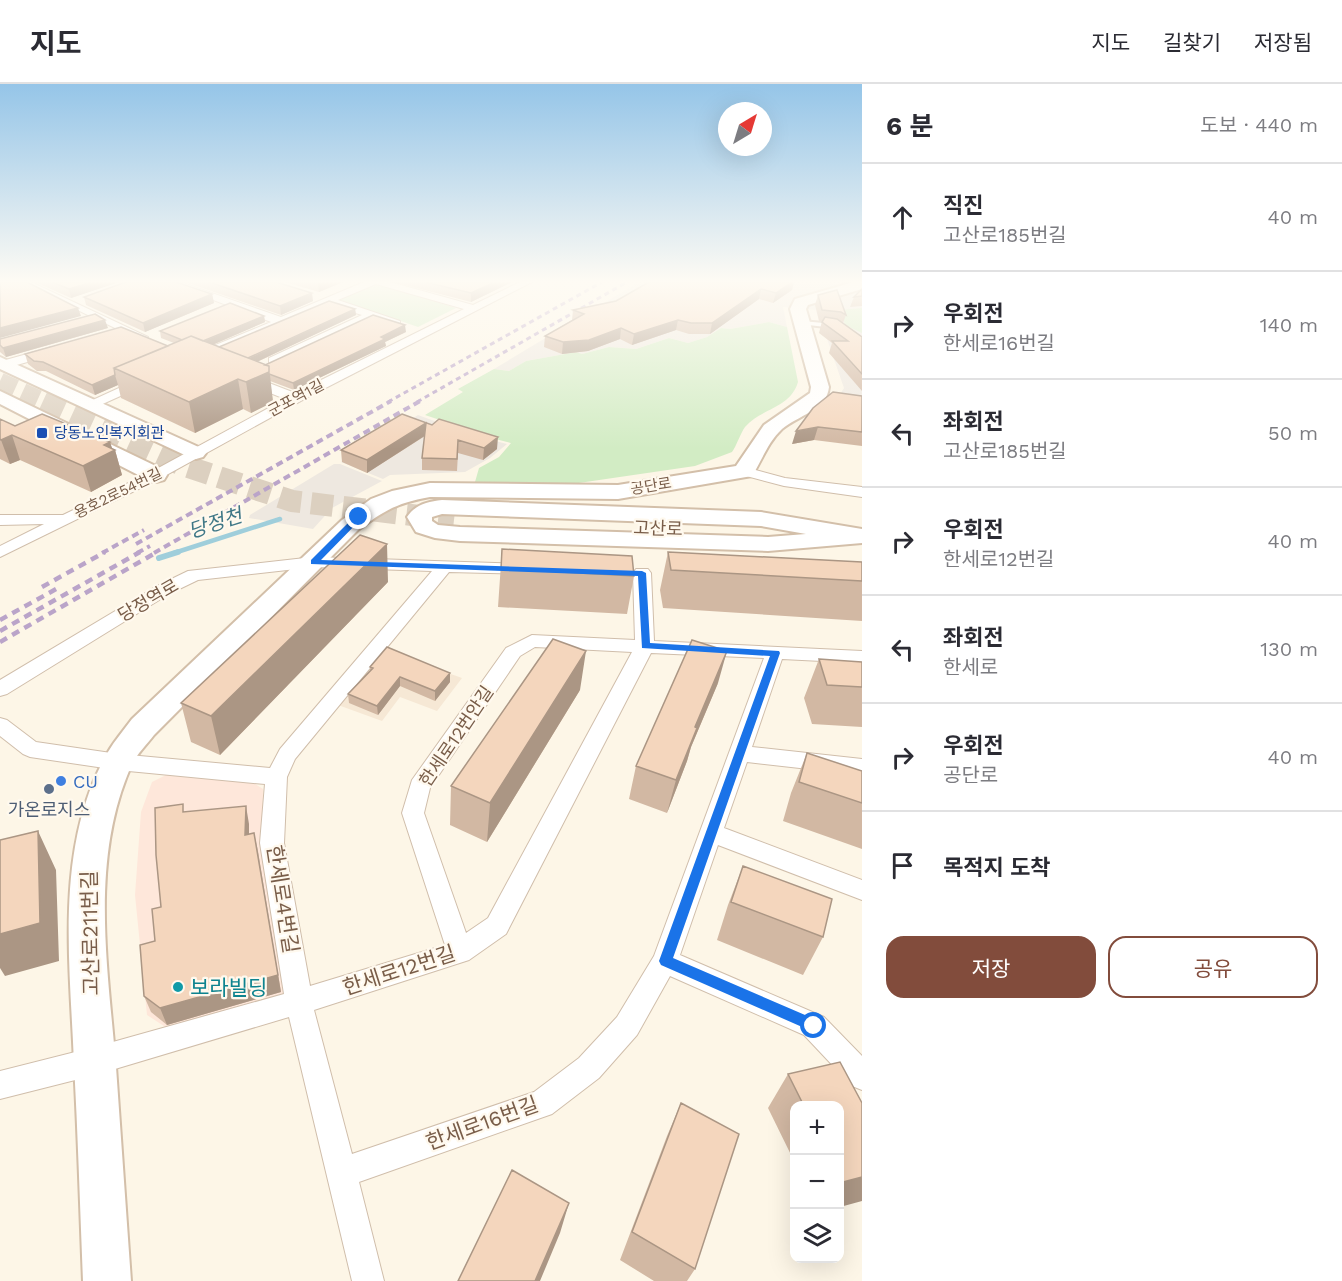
<!DOCTYPE html>
<html lang="ko">
<meta charset="utf-8">
<style>
:root{--surface:#fff;--page:#f2f2f3;--text:#2b2b33;--muted:#7c7c81;--line:#e1e1e2;--accent:#824c3c}
body{margin:0;font-family:"Work Sans","Noto Sans KR",sans-serif;background:var(--page);color:var(--text)}
.controls{position:absolute;right:18px;bottom:18px;display:grid;overflow:hidden;border-radius:12px;box-shadow:0 6px 24px #0002}
.controls button{width:54px;height:54px;display:grid;place-items:center;padding:0;border:0;border-bottom:2px solid var(--line);background:var(--surface);color:var(--text);font:30px sans-serif}
.compass{position:absolute;left:718px;top:18px;width:54px;height:54px;border-radius:50%;background:var(--surface);box-shadow:0 6px 24px #0002;rotate:38deg}
.stop{position:absolute;width:18px;height:18px;margin:-14px;border:4px solid #1a73e8;border-radius:50%;background:#fff}
.stop.end{background:#1a73e8;border-color:#fff;box-shadow:0 2px 6px #0008}
.list{margin:0;padding:0;list-style:none}
h2{display:flex;justify-content:space-between;align-items:center;height:78px;margin:0;padding:0 24px;font-size:26px}
h2 small{font-size:20px;font-weight:400;color:var(--muted)}
.list li{display:grid;grid-template-columns:39px 1fr auto;gap:18px;align-items:center;box-sizing:border-box;height:108px;padding:0 24px;border-top:2px solid var(--line)}
.list b{display:block;font-size:22px;white-space:nowrap}
.list p{margin:0;font-size:20px;white-space:nowrap;color:var(--muted)}
.list em{font-size:20px;font-style:normal;color:var(--muted)}
.actions{display:flex;gap:12px;padding:18px 24px}
.actions a{flex:1;padding:14px 0;border:2px solid var(--accent);border-radius:18px;text-align:center;font-size:21px;color:var(--accent)}
.actions .main{background:var(--accent);color:#fff}
.icon{flex:none;width:33px;height:33px;fill:none;stroke:currentColor;stroke-width:2;stroke-linecap:round;stroke-linejoin:round}
.map{position:relative;flex:none;width:862px;height:1197px;overflow:hidden}
header{display:flex;align-items:center;gap:36px;box-sizing:border-box;height:84px;padding:0 30px;background:var(--surface);border-bottom:2px solid var(--line)}
header strong{font-size:28px}
nav{display:flex;gap:33px;margin-inline-start:auto;font-size:21px}
main{display:flex}
aside{flex:1;background:var(--surface)}
.map>svg:first-child{display:block}
.residential{fill:#f6e8d5}
.commercial{fill:#fee7da}
.industrial{fill:#eee8e0}
.green{fill:#d2ecc4}
.lines{fill:none;stroke-linecap:round;stroke-linejoin:round}
.stream-far1{stroke:#9fcedb;stroke-width:4.5}
.stream{stroke:#9fcedb;stroke-width:6}
.secondary-tunnel-far1{stroke:#dcd0c0;stroke-width:17;stroke-dasharray:17 8;stroke-linecap:butt}
.secondary-tunnel{stroke:#dcd0c0;stroke-width:22;stroke-dasharray:22 10;stroke-linecap:butt}
.lane-casing{stroke:#d0beab;stroke-width:4}
.street-casing{stroke:#d0beab;stroke-width:2}
.secondary-casing{stroke:#d3bfa9;stroke-width:4}
.lane{fill:#fff;fill-rule:evenodd}
.street{fill:#fff;fill-rule:evenodd}
.secondary{fill:#fff;fill-rule:evenodd}
.rail-far2{stroke:#baa4c9;stroke-width:3;stroke-dasharray:5 4;stroke-linecap:butt}
.rail-far1{stroke:#baa4c9;stroke-width:4;stroke-dasharray:7 4.5;stroke-linecap:butt}
.rail{stroke:#baa4c9;stroke-width:4.5;stroke-dasharray:8 6;stroke-linecap:butt}
.wall{fill:#d2b8a3}
.shaded-wall{fill:#ab9684}
.building{fill:#f4d6bd;stroke:#ab9684;stroke-width:1.5}
.route{fill:#1a73e8}
.transit-dot{fill:#1a4fb4;stroke:#fff9ee;stroke-width:2}
.shop-dot{fill:#3f7fe0;stroke:#fff9ee;stroke-width:2}
.service-dot{fill:#5c6f8a;stroke:#fff9ee;stroke-width:2}
.culture-dot{fill:#0f9aa8;stroke:#fff9ee;stroke-width:2}
.labels{text-anchor:middle;dominant-baseline:central;stroke-width:4.5;stroke-linejoin:round;paint-order:stroke}
.far-street-label{font-size:15px;fill:#795d49;stroke:#fff9ee}
.far-transit-label{font-size:15px;fill:#164399;stroke:#fff9ee;text-anchor:start}
.street-label{font-size:18px;fill:#795d49;stroke:#fff9ee}
.shop-label{font-size:18px;fill:#366cbe;stroke:#fff9ee;text-anchor:start}
.service-label{font-size:18px;fill:#4e5e75;stroke:#fff9ee}
.water-label{font-size:20px;font-style:italic;fill:#3f7786;stroke:#fff9ee}
.near-street-label{font-size:21px;fill:#795d49;stroke:#fff9ee}
.near-culture-label{font-size:21px;fill:#0d838f;stroke:#fff9ee;text-anchor:start}
</style>
<header>
<strong>지도</strong>
<nav><a>지도</a><a>길찾기</a><a>저장됨</a></nav>
</header>
<main>
<div class="map">
<svg width="862" height="1197" viewBox="0 0 862 1197">
<rect width="100%" height="100%" fill="#fdf6e7"/>
<path class="residential" d="M384,566L462,594L437,627L400,613L382,637L338,621Z"/>
<path class="commercial" d="M168,690L252,698L263,705L262,760L289,904L279,918L170,946L147,931L135,811L141,728L152,698Z"/>
<path class="industrial" d="M639,198H862V327L835,318L844,304L817,226L783,223L787,243L769,238L730,245L721,244L707,253L688,259L669,254L636,265L609,263L582,270L576,268L526,277L509,287L494,285Z
M418,331L437,338L438,342L507,360L490,374L465,388L390,391L383,395L341,378Z
M334,380H340L382,397L332,424L313,445L249,434L250,431Z"/>
<path class="green" d="M376,199L456,224L418,243L337,215Z
M862,224V249L845,241L841,226Z
M769,238L787,243L798,298C790,325 761,324 745,343C740,350 737,361 732,368L695,382L565,401L475,398L479,384L499,373L511,359L441,341L440,336L425,331L463,308L458,305L494,285L509,287L526,277L576,268L582,270L609,263L636,265L669,254L688,259L707,253L721,244L730,245Z"/>
<g class="lines">
<path class="stream-far1" d="M174,469L280,435"/>
<path class="stream" d="M159,474L178,468"/>
<path class="secondary-tunnel-far1" d="M0,297L46,318"/>
<path class="secondary-tunnel" d="M43,317L182,381L292,417L454,436"/>
<g class="lane-casing">
<path id="lane" d="M802,237L834,240L837,242L834,244L800,240L799,239Z"/>
</g>
<g class="street-casing">
<path id="street" d="M19,198H31L148,253L142,257L138,255Z
M166,198H180L281,233L364,198H390L473,221L520,198H532L308,313L161,394L0,473V462L44,440L0,441V431H63L151,388L285,315L243,298L241,295L243,292H251L295,309L464,225L376,200L338,216L400,237V241L396,242L373,235L273,281L269,280V274L362,231L329,221L217,269L211,265L213,262L271,238Z
M52,263L58,267L56,270L6,284L0,280L2,277Z
M143,293L147,294L149,297L147,300L96,323H86L84,320Z
M744,383L785,394L862,403V413L784,402L739,390L737,387L739,384Z
M314,473L527,480L533,481L535,485L533,489L527,490L449,488L295,675L287,693L284,759L310,902L445,861L402,729L412,696L506,564L532,551L635,556L633,489L636,485H648L651,489L654,557L862,567V579L782,575L752,663L862,675V691L747,678L724,744L862,796V816L718,761L680,871L824,933L862,972V1006L852,1002L804,951L670,892L637,951L599,994L552,1030L359,1098L384,1197H352L289,933L95,991L0,1015V987L95,963L284,910L260,759L265,700L118,686L30,673L23,670L0,652V634L7,636L36,658L118,670L270,684L280,665L432,487L314,483L198,496L169,510L7,610L0,612V596L157,502L188,487ZM535,563L632,568L488,834L466,849L424,729L430,704L520,572ZM651,569L764,574L654,872L617,933L579,974L534,1008L352,1070L314,926L469,876L506,850Z"/>
</g>
<g class="secondary-casing">
<path id="secondary" d="M854,198H862V205L808,221L806,225L829,303C827,326 797,332 782,345C768,358 762,376 752,392L618,415L430,413C397,419 385,426 358,446L154,651C147,660 137,670 132,680C89,775 108,883 116,983C121,1054 126,1126 131,1197H83C80,1124 78,1052 74,979C70,877 54,761 108,668C115,656 124,646 132,635L342,436L371,415L392,407L430,399L618,401L736,382L764,341L810,309L811,303L790,225L795,215Z
M0,273L203,365L206,369L203,373L196,375L189,373L0,285Z
M0,307L164,386L167,391L164,396L156,398L148,396L0,320Z
M442,416L761,428L862,445V459L768,467L460,457L435,454L416,448L407,433C416,420 427,418 442,416ZM442,430L761,442L806,450L768,453L460,443L438,441L432,437V433Z"/>
</g>
<use href="#lane" class="lane"/>
<use href="#street" class="street"/>
<use href="#secondary" class="secondary"/>
<path class="rail-far2" d="M388,318L602,198
M417,318L627,198"/>
<path class="rail-far1" d="M136,460L391,317
M102,469L144,446
M137,469L150,462
M154,469L420,317"/>
<path class="rail" d="M42,503L105,468
M0,536L58,504
M0,547L140,468
M0,558L157,468"/>
</g>
<path class="wall" d="M35,198H119L71,214Z
M185,198H276L313,217L281,231Z
M285,198H343L319,208Z
M393,198H512L471,218Z
M649,198H794L792,206L773,219L759,215L710,250H689L676,246L632,261L620,255L588,267L562,270L544,263L545,252L572,236L573,226L616,217Z
M862,205V222L850,223L854,213Z
M212,210L214,219L145,248L86,221L84,213Z
M818,211L846,231L843,239L862,253V307L829,269L832,259L819,249L822,237H819L815,221Z
M355,225L356,231L257,278L265,281L406,248L385,258L386,262L294,306L270,297L273,318L251,329L243,325L195,349L121,314L118,301L95,311L46,287H37L28,280L25,270L168,262L174,259L161,254L160,247L264,232L265,238L212,261L219,263Z
M108,244L6,273L0,268V255Z
M862,312V362L814,356L792,360Z
M402,330L497,365L483,376L458,369L457,387L422,386V374L425,352L367,389L342,378L341,366Z
M0,335L15,342L110,358L112,365L115,366L122,391L91,408L20,376L10,380L0,375Z
M502,465L634,492L627,530L498,523Z
M668,468L862,478V537L663,524L660,506Z
M388,498L220,671L191,658L181,619Z
M819,575L862,578V643L812,640L804,614Z
M370,583L450,598L435,617L400,602L378,631L349,619L348,610L370,587Z
M718,599L691,663L687,677L667,729L629,715L636,682Z
M580,606L487,758L450,741L451,702Z
M807,669L862,687V765L783,737L791,709Z
M185,728L249,740V750L254,749L258,767L281,908L167,941L151,928L144,912L161,823Z
M743,782L823,853L803,891L717,856L728,821Z
M788,990L862,1019L840,1123V1022H795V1079L768,1024Z
M681,1019L695,1185L687,1197H654L620,1176L667,1052Z"/>
<path class="shaded-wall" d="M92,198H119L71,214L69,205Z
M322,198H343L319,208L318,199Z
M495,198H512L471,218V209Z
M786,198H794L792,206L773,219L776,209Z
M761,205L759,215L710,250L712,239Z
M312,209L313,217L281,231L280,222Z
M212,210L214,219L145,248L143,239Z
M78,224L81,232L0,254V244Z
M355,225L356,231L240,286L239,279Z
M264,232L265,238L196,268L195,261Z
M105,236L108,244L6,273L3,264Z
M678,236L676,246L632,261L634,250Z
M405,241L406,248L385,258L386,262L294,306L293,299L381,253Z
M621,244L620,255L588,267L562,270L563,258Z
M269,282L273,318L251,329L246,298Z
M115,291L118,301L95,311L92,301Z
M238,295L243,325L195,349L189,318Z
M426,339V351L367,389V376Z
M818,343L814,356L792,360L796,347Z
M12,351L20,376L10,380L1,356Z
M498,353L497,365L483,376L484,364Z
M110,358L113,367L115,366L122,391L91,408L83,382L104,361Z
M387,460L388,498L220,671L211,632Z
M586,567L580,606L487,758L490,719Z
M727,567L718,599L691,663L687,677L667,729L676,696L695,643Z
M450,589V598L435,617V607Z
M400,593V602L378,631L377,622Z
M246,722L249,740V769L245,751Z
M38,747L56,786L59,877L5,892L0,884V850Z
M254,749L281,908L167,941L160,924Z
M862,1093V1117L840,1123V1103L843,1098Z
M569,1119L560,1149L540,1197H535Z"/>
<path class="building" d="M0,198H27L78,224L0,244Z
M52,198H92L69,205Z
M126,198H176L212,210L143,239L84,213Z
M209,198H276L312,209L280,222Z
M425,198H495L471,209Z
M649,198H792L776,209L761,205L712,239H691L678,236L634,250L621,244L589,256L563,258L545,252L584,230L573,226L616,217Z
M862,205V212L854,213Z
M837,206L846,231L841,228L822,226L818,211Z
M329,217L355,225L248,274L219,263Z
M230,219L264,232L203,257L191,252L182,256L160,247Z
M95,230L105,236L3,264L0,261V255Z
M373,231L405,241L381,253L385,255L293,299L269,290V282L265,281Z
M825,233L837,235L862,253V290L832,257H848L822,238Z
M121,243L168,262L114,284L115,291L92,301L43,278L34,277L25,270Z
M191,252L269,282V288L246,298L238,295L189,318L114,284Z
M833,308L862,312V348L818,343L796,347L813,324Z
M42,330L110,358L104,361L115,366L83,382L12,351L1,356L0,355V335L15,342Z
M402,330L432,341L439,335L498,353L484,364L458,356L457,375L422,374L426,339L367,376L341,366Z
M360,451L387,460L211,632L181,619Z
M502,465L632,472L634,492L501,485Z
M668,468L862,478V497L671,486Z
M553,555L586,567L490,719L451,702Z
M692,556L727,567L695,643L697,644L676,696L636,682Z
M387,563L450,589L435,607L400,593L377,622L348,610L373,584L370,583Z
M819,575L862,578V603L827,601Z
M807,669L862,687V719L799,698Z
M183,720V728L246,722L245,751L254,749L278,891L160,924L144,912L140,861L155,857L152,825L161,823L156,771L155,724Z
M38,747L40,839L0,850V756Z
M743,782L832,815L823,853L731,818Z
M840,978L862,1019V1093L843,1098L840,1091V1022H804L788,990Z
M681,1019L739,1050L695,1185L632,1148Z
M512,1086L569,1119L535,1197H458Z"/>
<linearGradient id="sky" x2="0" y2="1"><stop stop-color="#95c5e8"/><stop offset="0.54" stop-color="#fefbf4"/><stop offset="1" stop-color="#fefbf4" stop-opacity="0"/></linearGradient>
<rect width="862" height="365" fill="url(#sky)"/>
<path class="route" d="M356,431L363,433L321,476L642,487L646,489L650,559L779,567L780,569L673,874L819,937L821,942L819,946L814,948L809,946L661,881L659,877L770,572L642,564L638,492L311,480V476Z"/>
<rect class="transit-dot" x="36" y="343" width="12" height="12" rx="3"/>
<circle class="shop-dot" cx="61" cy="697" r="6"/>
<circle class="service-dot" cx="49" cy="705" r="6"/>
<circle class="culture-dot" cx="178" cy="903" r="6"/>
<g class="labels">
<g class="far-street-label">
<text transform="translate(296 314) rotate(-28)">군포역1길</text>
<text transform="translate(651 402) rotate(-9)">공단로</text>
<text transform="translate(118 409) rotate(-26)">용호2로54번길</text>
</g>
<g class="far-transit-label">
<text x="54" y="349">당동노인복지회관</text>
</g>
<g class="street-label">
<text transform="translate(658 444) rotate(2)">고산로</text>
<text transform="translate(148 516) rotate(-30)">당정역로</text>
<text transform="translate(456 652) rotate(-56)">한세로12번안길</text>
</g>
<g class="shop-label">
<text x="73" y="697">CU</text>
</g>
<g class="service-label">
<text x="49" y="725">가온로지스</text>
</g>
<g class="water-label">
<text transform="translate(215 439) rotate(-18)">당정천</text>
</g>
<g class="near-street-label">
<text transform="translate(283 815) rotate(81)">한세로4번길</text>
<text transform="translate(90 849) rotate(-91)">고산로211번길</text>
<text transform="translate(399 886) rotate(-18)">한세로12번길</text>
<text transform="translate(482 1039) rotate(-20)">한세로16번길</text>
</g>
<g class="near-culture-label">
<text x="190" y="903">보라빌딩</text>
</g>
</g>
</svg>
<div class="controls">
<button>+</button>
<button>−</button>
<button><svg class="icon" aria-label="layers" viewBox="0 0 24 24"><path d="M12 4l9 5-9 5-9-5zM3 14l9 5 9-5"/></svg></button>
</div>
<svg class="compass" viewBox="-18 -18 36 36"><path d="M0-13l5 13h-10z" fill="#e53935"/><path d="M0 13l5-13h-10z" fill="#7c7c81"/></svg>
<div class="stop" style="left:814px;top:942px"></div>
<div class="stop end" style="left:359px;top:433px"></div>
</div>
<aside>
<h2>6 분<small>도보 · 440 m</small></h2>
<ul class="list">
<li><svg class="icon" aria-label="ahead" viewBox="0 0 24 24"><path d="M12 20V5M6 11l6-6 6 6"/></svg><div><b>직진</b><p>고산로185번길</p></div><em>40 m</em></li>
<li><svg class="icon" aria-label="right" viewBox="0 0 24 24"><path d="M7 20v-9h11M14 6l5 5-5 5"/></svg><div><b>우회전</b><p>한세로16번길</p></div><em>140 m</em></li>
<li><svg class="icon" aria-label="left" viewBox="0 0 24 24"><path d="M17 20v-9H6M10 6l-5 5 5 5"/></svg><div><b>좌회전</b><p>고산로185번길</p></div><em>50 m</em></li>
<li><svg class="icon" aria-label="right" viewBox="0 0 24 24"><path d="M7 20v-9h11M14 6l5 5-5 5"/></svg><div><b>우회전</b><p>한세로12번길</p></div><em>40 m</em></li>
<li><svg class="icon" aria-label="left" viewBox="0 0 24 24"><path d="M17 20v-9H6M10 6l-5 5 5 5"/></svg><div><b>좌회전</b><p>한세로</p></div><em>130 m</em></li>
<li><svg class="icon" aria-label="right" viewBox="0 0 24 24"><path d="M7 20v-9h11M14 6l5 5-5 5"/></svg><div><b>우회전</b><p>공단로</p></div><em>40 m</em></li>
<li><svg class="icon" aria-label="arrive" viewBox="0 0 24 24"><path d="M6 21V4h12l-3 4 3 4H6"/></svg><div><b>목적지 도착</b></div></li>
</ul>
<div class="actions"><a class="main">저장</a><a>공유</a></div>
</aside>
</main>
